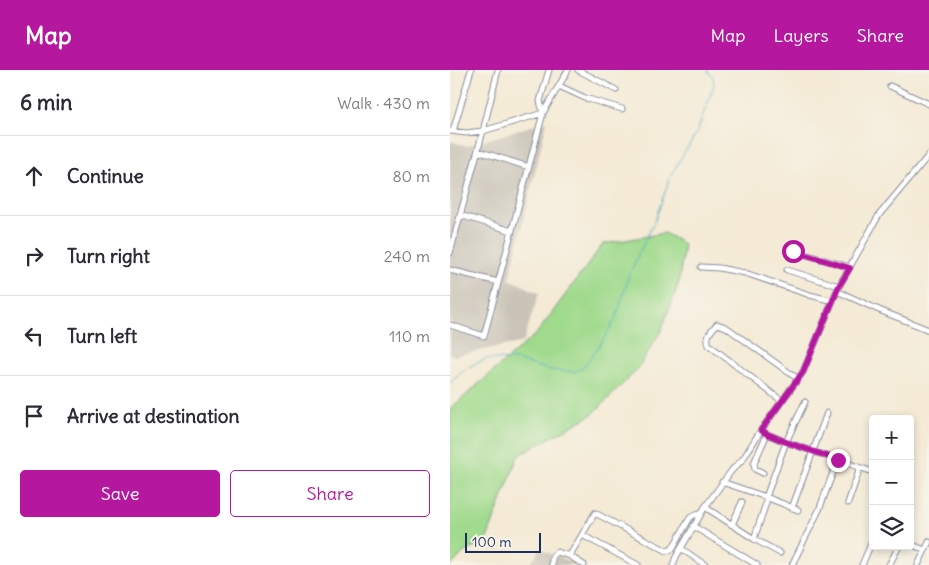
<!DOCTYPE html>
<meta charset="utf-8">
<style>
:root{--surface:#fff;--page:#f2f2f3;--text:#2b2b33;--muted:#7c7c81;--line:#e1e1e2;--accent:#b5179e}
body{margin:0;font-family:Delius,sans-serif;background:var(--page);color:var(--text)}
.controls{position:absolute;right:15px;bottom:15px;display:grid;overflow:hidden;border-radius:5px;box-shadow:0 2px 8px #0003}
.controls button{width:45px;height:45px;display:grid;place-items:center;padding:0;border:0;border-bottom:1px solid var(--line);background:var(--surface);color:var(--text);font:25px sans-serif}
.scale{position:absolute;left:15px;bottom:12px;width:76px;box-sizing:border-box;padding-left:5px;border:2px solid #1b2f5e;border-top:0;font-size:14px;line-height:18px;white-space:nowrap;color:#1b2f5e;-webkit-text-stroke:4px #f7f3e8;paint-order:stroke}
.stop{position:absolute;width:15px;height:15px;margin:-11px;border:4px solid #b5179e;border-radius:50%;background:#fff}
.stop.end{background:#b5179e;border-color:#fff;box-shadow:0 1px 5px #0008}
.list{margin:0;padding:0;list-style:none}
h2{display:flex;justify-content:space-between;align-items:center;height:65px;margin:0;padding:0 20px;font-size:21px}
h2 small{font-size:16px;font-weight:400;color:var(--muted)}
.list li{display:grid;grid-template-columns:32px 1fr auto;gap:15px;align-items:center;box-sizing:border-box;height:80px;padding:0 20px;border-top:1px solid var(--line)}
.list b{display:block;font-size:19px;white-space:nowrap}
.list em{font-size:16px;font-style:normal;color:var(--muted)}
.actions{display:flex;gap:10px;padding:15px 20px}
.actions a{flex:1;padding:11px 0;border:1px solid var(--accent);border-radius:5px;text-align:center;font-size:18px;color:var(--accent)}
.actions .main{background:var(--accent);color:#fff}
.icon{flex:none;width:28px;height:28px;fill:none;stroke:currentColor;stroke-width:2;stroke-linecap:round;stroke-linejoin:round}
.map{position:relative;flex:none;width:479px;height:495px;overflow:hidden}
header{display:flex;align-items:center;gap:30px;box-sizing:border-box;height:70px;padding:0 25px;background:var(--accent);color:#fff}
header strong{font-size:24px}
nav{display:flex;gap:28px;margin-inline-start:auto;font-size:18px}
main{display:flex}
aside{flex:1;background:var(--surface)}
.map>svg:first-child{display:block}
.industrial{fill:#c9c3b8}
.green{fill:#a0da8d;stroke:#5e8476}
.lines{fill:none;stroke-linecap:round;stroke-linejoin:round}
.stream{stroke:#44acc4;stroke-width:1}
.minor-casing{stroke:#888c9a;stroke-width:7}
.minor{stroke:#fff;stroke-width:5}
.route{stroke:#b5179e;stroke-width:6}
</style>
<header>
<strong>Map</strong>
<nav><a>Map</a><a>Layers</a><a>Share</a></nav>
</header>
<main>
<aside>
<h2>6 min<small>Walk · 430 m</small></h2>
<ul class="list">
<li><svg class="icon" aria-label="ahead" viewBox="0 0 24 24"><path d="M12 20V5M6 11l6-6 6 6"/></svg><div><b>Continue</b></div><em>80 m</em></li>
<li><svg class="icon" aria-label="right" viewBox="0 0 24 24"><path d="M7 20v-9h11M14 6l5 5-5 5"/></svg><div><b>Turn right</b></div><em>240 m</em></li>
<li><svg class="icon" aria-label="left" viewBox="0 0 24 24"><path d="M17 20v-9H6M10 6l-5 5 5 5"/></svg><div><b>Turn left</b></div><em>110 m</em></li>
<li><svg class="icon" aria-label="arrive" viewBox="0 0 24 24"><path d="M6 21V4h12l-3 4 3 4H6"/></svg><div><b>Arrive at destination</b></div></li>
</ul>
<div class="actions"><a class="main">Save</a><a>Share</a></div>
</aside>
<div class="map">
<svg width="479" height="495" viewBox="0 0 479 495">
<rect width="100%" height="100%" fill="#f7f3e8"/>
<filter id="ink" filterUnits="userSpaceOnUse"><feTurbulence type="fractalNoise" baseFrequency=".02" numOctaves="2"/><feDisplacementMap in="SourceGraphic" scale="10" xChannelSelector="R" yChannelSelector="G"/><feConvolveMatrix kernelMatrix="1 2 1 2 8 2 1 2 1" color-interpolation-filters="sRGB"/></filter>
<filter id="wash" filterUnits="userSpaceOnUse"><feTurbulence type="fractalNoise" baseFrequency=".0096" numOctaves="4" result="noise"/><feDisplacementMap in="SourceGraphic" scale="20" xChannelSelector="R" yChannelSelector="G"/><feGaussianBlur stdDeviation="1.12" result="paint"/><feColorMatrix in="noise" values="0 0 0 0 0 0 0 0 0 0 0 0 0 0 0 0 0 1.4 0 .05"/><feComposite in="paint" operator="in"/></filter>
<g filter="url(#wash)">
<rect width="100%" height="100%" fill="#f4ead5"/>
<path class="industrial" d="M97,51L59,209L89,223L73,272L4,286L0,284V71L17,76Z
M90,479L127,495H79Z"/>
<path class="green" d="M215,163L234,174L229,212L211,261L187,300L143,344L68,386L36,471L13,483L2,495H0V339L87,263L153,174Z"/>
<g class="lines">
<path class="stream" d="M0,313L18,297L36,289L66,290L100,300L125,302L135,295L153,270L166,248L180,202L205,150L221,105L247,62L264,15L263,7L257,0"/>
</g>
</g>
<g filter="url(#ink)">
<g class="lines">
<g class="minor-casing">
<path id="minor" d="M128,0L166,20
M109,16L135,28L172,39
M440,16L479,34
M0,61L16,63L33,61L93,43L90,31L99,0
M3,61L21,0
M28,81L79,97
M10,145L62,161
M343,181L400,197
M0,183L33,61L48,0
M251,197L269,198L295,203L360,225L383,231
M0,200L48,212
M337,200L389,216
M387,221L429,240L479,260
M0,255L34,266L93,43L118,0
M332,331L259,275C255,266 261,261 267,254L276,257L348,309
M311,360L317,364L336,372L423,402
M313,403L305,399L304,393L317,364
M272,412L316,427L348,440
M398,433L410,398
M255,437L304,469L330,483
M342,438L377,343
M282,455L292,432
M243,456L307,495
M132,465L188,495
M304,469L316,433V427L336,372L355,332
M460,474L475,480
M232,479L255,495
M118,485L134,495
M102,495C101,489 102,485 107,482L116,485H120L145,443L217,481L222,479L240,448L244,445L252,442
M223,495L226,487L255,437L282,400L293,389L311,360L353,302L389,216L429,145L479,85
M342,495L369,440L388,389
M412,495L423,469
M439,495L449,476
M468,495L479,472"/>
</g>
<use href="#minor" class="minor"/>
</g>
</g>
<g class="lines" filter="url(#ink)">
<path class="route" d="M343,181L400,198L389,216L353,302L311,360L317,364L336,372L388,390"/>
</g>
</svg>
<div class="controls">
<button>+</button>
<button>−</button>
<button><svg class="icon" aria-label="layers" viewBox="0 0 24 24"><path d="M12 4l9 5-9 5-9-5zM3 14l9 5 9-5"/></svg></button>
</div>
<div class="scale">100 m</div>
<div class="stop" style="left:343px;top:181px"></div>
<div class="stop end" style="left:388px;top:390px"></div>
</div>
</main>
